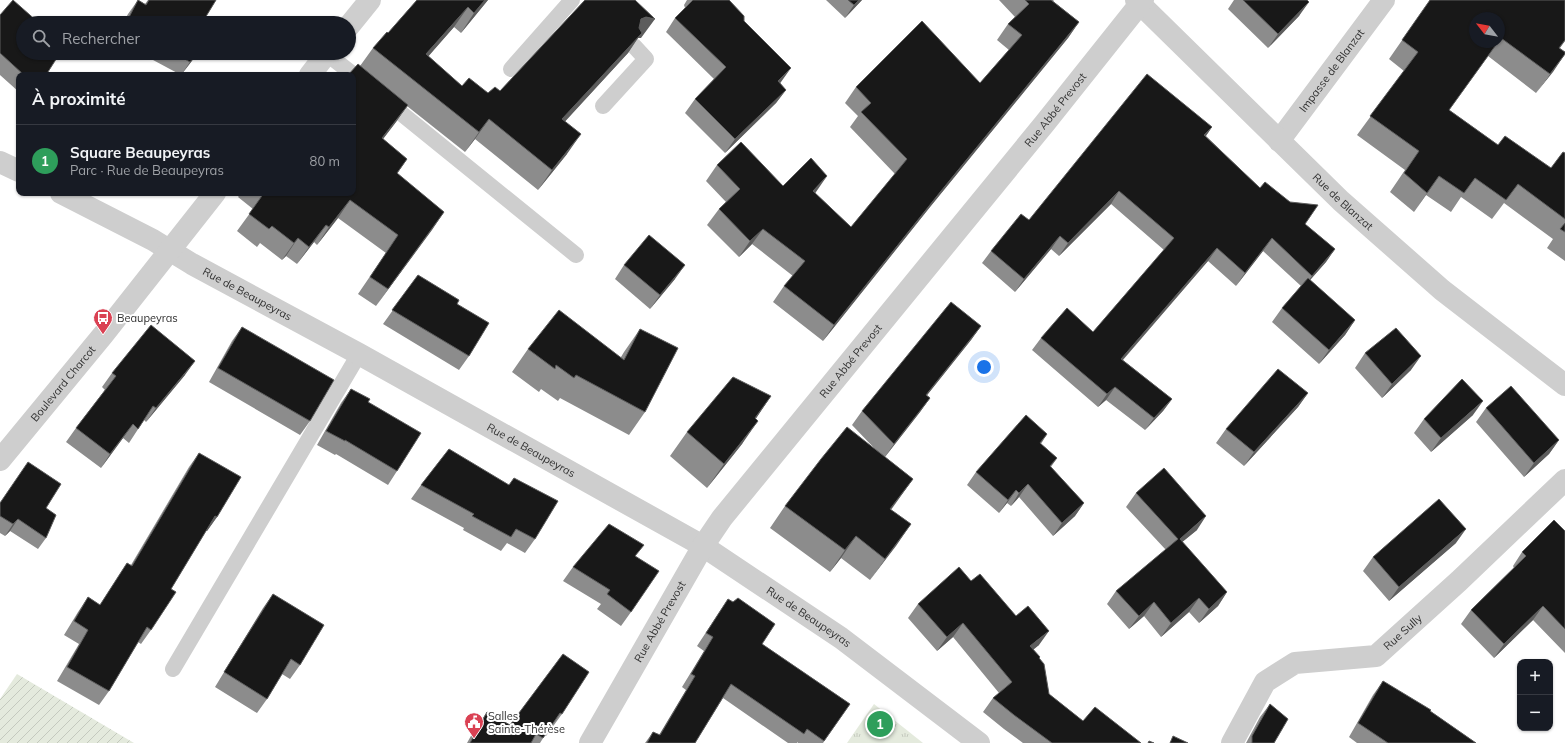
<!DOCTYPE html>
<html lang="fr">
<meta charset="utf-8">
<style>
:root{--surface:#171b24;--page:#242831;--text:#f1f3f6;--muted:#9ea1a6;--line:#363941;--accent:#8c9099}
body{margin:0;font-family:Mulish,sans-serif;background:var(--page);color:var(--text)}
.controls{position:absolute;right:12px;bottom:12px;display:grid;overflow:hidden;border-radius:8px;box-shadow:0 1px 3px #0004}
.controls button{width:36px;height:36px;display:grid;place-items:center;padding:0;border:0;border-bottom:1px solid var(--line);background:var(--surface);color:var(--text);font:20px sans-serif}
.compass{position:absolute;left:1469px;top:12px;width:36px;height:36px;border-radius:50%;background:var(--surface);box-shadow:0 1px 3px #0004;rotate:301deg}
.you{position:absolute;left:984px;top:367px;width:14px;height:14px;margin:-10px;border:3px solid #fff;border-radius:50%;background:#1a73e8;box-shadow:0 0 0 6px #1a73e833}
.badge{display:grid;place-items:center;width:26px;height:26px;border-radius:50%;background:var(--accent);color:#fff;font-size:13px;font-weight:700}
.pin{position:absolute;translate:-50% -50%;border:2px solid #fff;box-shadow:0 1px 4px #0006}
.list{margin:0;padding:0;list-style:none}
h2{display:flex;justify-content:space-between;align-items:center;height:52px;margin:0;padding:0 16px;font-size:17px}
h2 small{font-size:13px;font-weight:400;color:var(--muted)}
.list li{display:grid;grid-template-columns:26px 1fr auto;gap:12px;align-items:center;box-sizing:border-box;height:72px;padding:0 16px;border-top:1px solid var(--line)}
.list b{display:block;font-size:15px;white-space:nowrap}
.list p{margin:0;font-size:13px;white-space:nowrap;color:var(--muted)}
.list em{font-size:13px;font-style:normal;color:var(--muted)}
.icon{flex:none;width:22px;height:22px;fill:none;stroke:currentColor;stroke-width:2;stroke-linecap:round;stroke-linejoin:round}
.map{position:relative;flex:none;width:1565px;height:743px;overflow:hidden}
.search{position:absolute;background:var(--surface);box-shadow:0 1px 3px #0004;left:16px;top:16px;width:340px;height:44px;display:flex;align-items:center;gap:10px;box-sizing:border-box;padding:0 14px;border-radius:22px;color:var(--muted);font-size:15px}
.panel{position:absolute;background:var(--surface);box-shadow:0 1px 3px #0004;left:16px;top:72px;width:340px;height:124px;border-radius:8px}
.map>svg:first-child{display:block}
.grass{fill:url(#grass-tufts)}
.garden{fill:url(#garden-furrows)}
.lines{fill:none;stroke-linecap:round;stroke-linejoin:round}
.service{stroke:#cecece;stroke-width:16}
.minor{stroke:#cecece;stroke-width:22}
.tertiary{stroke:#cecece;stroke-width:22}
.wall{fill:#8c8c8c;fill-rule:evenodd}
.shaded-wall{fill:#5d5d5d}
.building{fill:#181818;stroke:#5d5d5d}
.labels{text-anchor:middle;dominant-baseline:central;stroke-width:4;stroke-linejoin:round;paint-order:stroke}
.street-label{font-size:11px;fill:#313131;stroke:#fff}
.poi-label{font-size:11px;fill:#313131;stroke:#fff;text-anchor:start}
</style>
<div class="map">
<svg width="1565" height="743" viewBox="0 0 1565 743">
<defs>
<pattern id="grass-tufts" width="24" height="20" patternUnits="userSpaceOnUse"><rect width="24" height="20" fill="#e4eadd"/><path d="M3 7l-1-3M5 7V3M7 7l1-3M15 17l-1-3M17 17v-4M19 17l1-3" fill="none" stroke="#c4c9be"/></pattern>
<pattern id="garden-furrows" width="10" height="10" patternUnits="userSpaceOnUse"><rect width="10" height="10" fill="#e4eadd"/><path d="M-1 1l2-2M0 10L10 0M9 11l2-2" fill="none" stroke="#c4c9be"/></pattern>
</defs>
<rect width="100%" height="100%" fill="#fff"/>
<path class="grass" d="M874,704L923,743H847Z"/>
<path class="garden" d="M17,674L134,743H0V699Z"/>
<g class="lines">
<path class="service" d="M327,54L368,86
M511,69L572,0
M386,101L576,255
M603,106L646,59L634,46
M173,669L359,354"/>
<g class="minor">
<path id="s1" d="M1279,141L1384,0"/>
<path d="M0,162L19,171"/>
<path id="s2" d="M61,193L153,240L192,264L359,354L703,546L841,638L979,743"/>
<path id="s3" d="M1232,743L1265,682L1295,663L1376,656L1459,581L1565,480"/>
</g>
<g class="tertiary">
<path id="s4" d="M1136,0L1341,201L1442,290L1565,385"/>
<path d="M349,26L370,0"/>
<path d="M310,75L327,53"/>
<path id="s5" d="M0,460L103,335L215,193"/>
<path id="s6" d="M590,743L703,546L722,518L1045,123L1143,0"/>
</g>
</g>
<path class="wall" d="M138,0L145,4L148,0H216L202,23H123L128,14Z
M417,0H488L461,33L454,27L428,56L462,86L488,93L500,91L585,0L641,38H638L628,53L565,121L567,154L538,190L475,139L465,152L407,106L396,122L383,139L407,159L397,174L444,212L376,306L358,294L386,253L338,218L317,245L314,242L297,264L286,256L282,260L260,243L257,247L237,231L253,209L238,197L241,193H353L360,66L373,48L388,33Z
M687,0H729L744,21L781,82L780,83L786,90L776,103L725,153L685,113L695,99L714,79L666,32L675,18L685,8L684,5Z
M826,0H862L845,18Z
M999,0H1054L1053,1L1079,22L1068,38L930,207L823,341L773,302L784,286L793,276L752,244L739,257L707,225L719,209L726,202L706,181L717,165L783,186L816,192L815,193L851,227L895,174L850,127L858,116L845,103L856,87L980,83L1009,50L997,40L1008,24L1015,17Z
M1234,0H1307L1299,16L1268,48L1228,9Z
M1430,0H1565V41L1560,48L1565,54L1536,93L1488,56L1449,110L1498,145L1551,168L1565,153V261L1547,248L1553,239L1504,203L1492,219L1461,197L1451,212L1426,195L1414,212L1390,192L1405,170L1357,135L1404,71L1389,59ZM1499,18V42H1475Z
M0,15L46,75H19V92L0,75Z
M140,53H198L181,75Z
M1212,127L1206,136L1260,188L1305,224L1335,249L1326,262L1310,280L1355,320L1345,335L1319,364L1272,322L1282,308L1301,286L1263,251L1236,286L1208,261L1123,360L1172,399L1163,411L1145,430L1106,400L1098,407L1032,350L1041,338L1093,332L1164,250L1111,204L1059,256L1051,249L1015,292L982,263L991,251L1029,220Z
M624,265L675,279L650,309L615,279Z
M418,275L457,304L469,356L459,370L383,324Z
M981,326L971,340L927,395L930,398L920,412L885,457L913,479L891,510L911,524L870,580L841,558L830,572L770,528L785,506L876,450L852,425L862,411Z
M242,327L310,421L300,435L209,382L232,341Z
M640,329L645,412L629,435L560,398L558,401L541,389L539,392L512,372L528,349L621,357L624,352Z
M1365,353L1411,370L1382,398L1355,368Z
M112,373L185,375L146,422L144,420L129,443L123,438L101,468L66,442L76,428L105,390L102,387Z
M351,389L368,402L397,471L388,485L336,454L335,455L317,445L341,403Z
M1308,393L1298,407L1244,466L1216,443L1226,429Z
M771,396L756,418L742,444L707,488L670,456L687,432Z
M1486,408L1559,440L1549,454L1524,477L1476,422Z
M1473,415L1431,452L1414,433L1424,419Z
M1047,434L1041,444L1057,458L1051,467L1084,503L1075,516L1053,536L1019,497L1011,506L1007,503L999,513L967,485L976,472Z
M449,449L535,539L525,553L507,543L501,551L463,530L464,528L411,499L421,485Z
M199,453L217,517L207,531H206L171,589L151,630L141,644L138,642L109,691L99,705L57,681L79,644L64,635L78,612L88,597L100,605L127,563L131,565L189,467Z
M1136,493L1197,530L1182,542L1227,592L1218,606L1199,623L1189,612L1161,637L1144,616L1129,629L1107,604L1116,591L1166,550L1126,507Z
M0,502L46,508V538L38,549L10,531L5,536L0,533Z
M1565,531V653L1533,620L1494,658L1461,624L1471,610L1514,568L1513,566L1522,552Z
M1456,543L1389,601L1363,571L1373,557Z
M636,556L631,612L621,626L597,609L601,604L563,581L573,567Z
M971,581L1039,645L1033,649L1040,657L1039,659L1049,694L1083,721L1141,743H1023L1004,729L983,712L993,698L999,693L953,637L937,651L908,618L918,604Z
M273,594L300,665L290,679L282,674L267,699L257,713L215,687L263,608Z
M728,599L762,644L850,704L823,743H798V742L797,743H788L723,698L695,743H645L653,732L659,735L686,690L682,687L704,651L697,646Z
M563,654L562,714L546,736L545,735L540,743H467L472,734L487,712L510,725Z
M1383,681L1430,711L1476,743H1357L1349,737L1373,695Z
M1270,704L1274,743H1246L1260,717Z"/>
<path class="shaded-wall" d="M485,0H488L461,33L474,13Z
M859,0H862L845,18L854,5Z
M1309,2L1299,16L1268,48L1278,34Z
M468,7L454,27L413,74L426,54Z
M646,17L655,19L641,38H638L628,53L549,139L562,119L632,37L641,19Z
M1079,22L1068,38L930,207L823,341L834,325L941,191Z
M197,53H198L181,75L190,62Z
M1565,54L1553,72L1536,93L1550,74Z
M791,68L781,82L768,95L778,81Z
M786,90L776,103L725,153L735,139Z
M408,105L396,122L370,156L382,138Z
M489,119L475,139L465,152L479,132Z
M1212,127L1203,140L1204,135Z
M581,134L567,154L538,190L552,170Z
M827,176L816,192L802,207L813,191Z
M1439,176L1426,195L1414,212L1427,193Z
M1119,191L1111,204L1059,256L1068,243Z
M350,200L338,218L317,245L329,227Z
M444,212L432,230L376,306L388,289Z
M326,225L314,242L297,264L309,247Z
M763,229L752,244L739,257L750,241Z
M1060,236L1051,249L1015,292L1024,279Z
M298,238L286,256L282,260L294,243Z
M1272,238L1263,251L1236,286L1245,273Z
M1217,248L1208,261L1113,371L1121,359Z
M1335,249L1326,262L1303,288L1312,276Z
M685,265L675,279L650,309L660,295Z
M1355,320L1345,335L1319,364L1329,350Z
M981,326L971,340L916,409L926,395Z
M1421,356L1411,370L1382,398L1392,384Z
M195,361L185,375L146,422L156,408Z
M1115,387L1106,400L1098,407L1107,394Z
M1308,393L1298,407L1244,466L1254,452Z
M771,396L755,420V418Z
M930,398L920,412L884,458L894,444Z
M1172,399L1163,411L1145,430L1154,418Z
M1483,401L1473,415L1431,452L1441,438Z
M758,421L742,444L707,488L724,464Z
M133,424L123,438L101,468L110,454Z
M1559,440L1549,454L1524,477L1534,463Z
M913,479L897,501L875,531L890,509Z
M1028,484L1019,497L1011,506L1019,493Z
M1016,490L1007,503L999,513L1008,500Z
M1084,503L1075,516L1053,536L1062,523Z
M215,516L217,517L207,531L205,530Z
M1206,516L1197,530L1170,552L1180,539Z
M18,519L10,531L5,536L13,524Z
M911,524L896,546L870,580L885,559Z
M1466,529L1456,543L1389,601L1399,587Z
M856,536L841,558L830,572L845,550Z
M1227,592L1218,606L1199,623L1209,609Z
M1199,598L1189,612L1161,637L1171,623Z
M1154,602L1144,616L1129,629L1139,616Z
M1543,606L1533,620L1494,658L1504,644Z
M963,623L953,637L937,651L947,637Z
M1049,631L1039,645L1021,660L1030,646Z"/>
<path class="building" d="M13,0L39,23H23V53H60L46,75H24L0,53V15Z
M138,0L146,5L149,0H216L202,23H126Z
M417,0H485L474,13L468,7L426,54L462,86L469,78L488,93L495,87L500,91L585,0H635L655,19L646,17L641,19L639,28L642,33L562,119L581,134L552,170L489,119L479,132L373,48L387,32L388,33Z
M693,0H729L744,16V21L791,68L778,81L786,90L735,139L695,99L726,67L675,18Z
M848,0H859L854,5Z
M1025,0H1051L1079,22L941,191L834,325L784,286L805,261L763,229L750,241L719,209L740,189L717,165L741,142L783,186L811,158L827,176L813,191L851,227L907,159L861,112L871,103L856,87L922,21L980,83L1022,35L1008,24L1029,4Z
M1243,0H1307L1309,2L1278,34Z
M1430,0H1565V40L1559,48L1565,52V54L1550,74L1501,38L1499,40V18H1475V42H1498L1449,110L1498,145L1505,136L1551,168L1563,152L1565,153V219L1518,184L1506,200L1475,178L1464,193L1439,176L1427,193L1404,173L1419,151L1370,116L1418,52L1402,40Z
M174,53H197L190,62Z
M358,64L408,105L382,138L407,159L397,173L444,212L388,289L370,277L398,235L350,200L329,227L326,225L309,247L298,238L294,243L272,226L269,229L249,214L264,193H353V75H348Z
M1147,74L1212,127L1204,135L1260,188L1265,182L1290,202L1318,205L1305,224L1335,249L1312,276L1272,238L1245,273L1217,248L1121,359L1172,399L1154,418L1115,387L1107,394L1041,338L1067,308L1093,332L1174,238L1119,191L1068,243L1060,236L1024,279L991,251L1021,214L1029,220Z
M1565,223V232L1560,229Z
M649,235L685,265L660,295L624,265Z
M418,275L459,300L457,304L489,323L469,356L392,310Z
M1308,278L1355,320L1329,350L1282,308Z
M951,302L981,326L926,395L930,398L894,444L862,411Z
M559,310L624,360L640,329L678,348L645,412L576,375L574,378L556,365L555,369L528,349Z
M151,325L195,361L156,408L153,406L138,429L133,424L110,454L76,428L116,376L112,373Z
M242,327L334,380L310,421L218,368Z
M1396,328L1421,356L1392,384L1365,353Z
M1278,369L1308,393L1254,452L1226,429Z
M733,377L771,396L755,418L758,421L724,464L687,432Z
M1462,379L1483,401L1441,438L1424,419Z
M1511,386L1559,440L1534,463L1486,408Z
M351,389L370,399L368,402L421,433L397,471L345,440V441L326,431Z
M1026,415L1047,434L1040,443L1057,458L1050,466L1084,503L1062,523L1028,484L1019,493L1016,490L1008,500L976,472Z
M847,427L913,479L890,509L911,524L885,559L856,536L845,550L785,506L821,459Z
M449,449L509,485L514,478L558,501L535,539L516,529L511,537L472,516L474,514L421,485Z
M199,453L241,477L217,517L215,516L171,589L176,592L151,630L147,627L109,691L67,667L88,630L74,621L88,597L100,605L127,563L132,566Z
M28,462L61,484L46,508L56,515L46,538L18,519L13,524L0,516V503Z
M1164,468L1206,516L1180,539L1227,592L1209,609L1199,598L1171,623L1154,602L1139,616L1116,591L1178,539L1136,493Z
M1439,499L1466,529L1399,587L1373,557Z
M1554,520L1565,531V629L1543,606L1504,644L1471,610L1526,556L1522,552Z
M609,524L644,545L635,556L659,571L631,612L607,594L610,590L573,567Z
M959,567L971,581L980,574L1016,616L1028,606L1049,631L1030,646L1040,657L1039,658L1044,664L1049,694L1083,721L1095,707L1141,743H1052L1014,715L993,698L1012,682L963,623L947,637L918,604Z
M273,594L324,625L300,665L291,659L267,699L224,672Z
M738,598L775,624L762,644L850,704L824,741L807,729L804,734L731,684L695,743H647L653,732L660,735L695,676L691,674L713,637L706,633L728,599L733,602Z
M563,654L589,672L562,714L560,713L543,738L536,734L531,743H470L487,712L510,725Z
M1383,681L1431,710L1430,711L1476,743H1388L1358,723Z
M1270,704L1288,719L1274,743H1252V736Z
M1173,736L1188,743H1170Z
M1149,741L1154,743H1148Z"/>
<defs>
<g id="bus-pin" transform="scale(1)"><path d="M0 17L-7.5 6A9.5 9.5 0 1 1 7.5 6Z" fill="#da4153" stroke="#fff"/><path d="M-5-6H5V4H4V6H2V4H-2V6H-4V4H-5ZM-3.5-4V0h7V-4ZM-3.5 1.2v1.5H-2V1.2ZM2 1.2v1.5H3.5V1.2Z" fill="#fff"/></g>
<g id="civic-pin" transform="scale(1)"><path d="M0 17L-7.5 6A9.5 9.5 0 1 1 7.5 6Z" fill="#da4153" stroke="#fff"/><path d="M-.6-6.5H3V-4.5H.6V-3L4-1V1h2V6H-6V1h2V-1L-.6-3ZM-1.2 2.5V6h2.4V2.5Z" fill="#fff"/></g>
</defs>
<g fill-rule="evenodd">
<use href="#bus-pin" x="103" y="318"/>
<use href="#civic-pin" x="474" y="722"/>
</g>
<g class="labels">
<g class="street-label">
<text stroke="none"><textPath href="#s1" startOffset="88">Impasse de Blanzat</textPath></text>
<text stroke="none"><textPath href="#s6" startOffset="788">Rue Abbé Prevost</textPath></text>
<text stroke="none"><textPath href="#s4" startOffset="289">Rue de Blanzat</textPath></text>
<text stroke="none"><textPath href="#s2" startOffset="212">Rue de Beaupeyras</textPath></text>
<text stroke="none"><textPath href="#s6" startOffset="464">Rue Abbé Prevost</textPath></text>
<text stroke="none"><textPath href="#s5" startOffset="99">Boulevard Charcot</textPath></text>
<text stroke="none"><textPath href="#s2" startOffset="536">Rue de Beaupeyras</textPath></text>
<text stroke="none"><textPath href="#s2" startOffset="860">Rue de Beaupeyras</textPath></text>
<text stroke="none"><textPath href="#s6" startOffset="140">Rue Abbé Prevost</textPath></text>
<text stroke="none"><textPath href="#s3" startOffset="222">Rue Sully</textPath></text>
</g>
<g class="poi-label">
<text x="117" y="318">Beaupeyras</text>
<text x="488" y="716">Salles<tspan x="488" dy="13">Sainte-Thérèse</tspan></text>
</g>
</g>
</svg>
<div class="controls">
<button>+</button>
<button>−</button>
</div>
<svg class="compass" viewBox="-18 -18 36 36"><path d="M0-13l5 13h-10z" fill="#e53935"/><path d="M0 13l5-13h-10z" fill="#9ea1a6"/></svg>
<div class="you"></div>
<div class="pin badge" style="left:880px;top:724px;background:#2e9e5b">1</div>
<div class="search"><svg class="icon" aria-label="search" viewBox="0 0 24 24"><circle cx="10" cy="10" r="6"/><path d="M15 15l6 6"/></svg>Rechercher</div>
<section class="panel">
<h2>À proximité<small></small></h2>
<ul class="list">
<li><span class="badge" style="background:#2e9e5b">1</span><div><b>Square Beaupeyras</b><p>Parc · Rue de Beaupeyras</p></div><em>80 m</em></li>
</ul>
</section>
</div>
